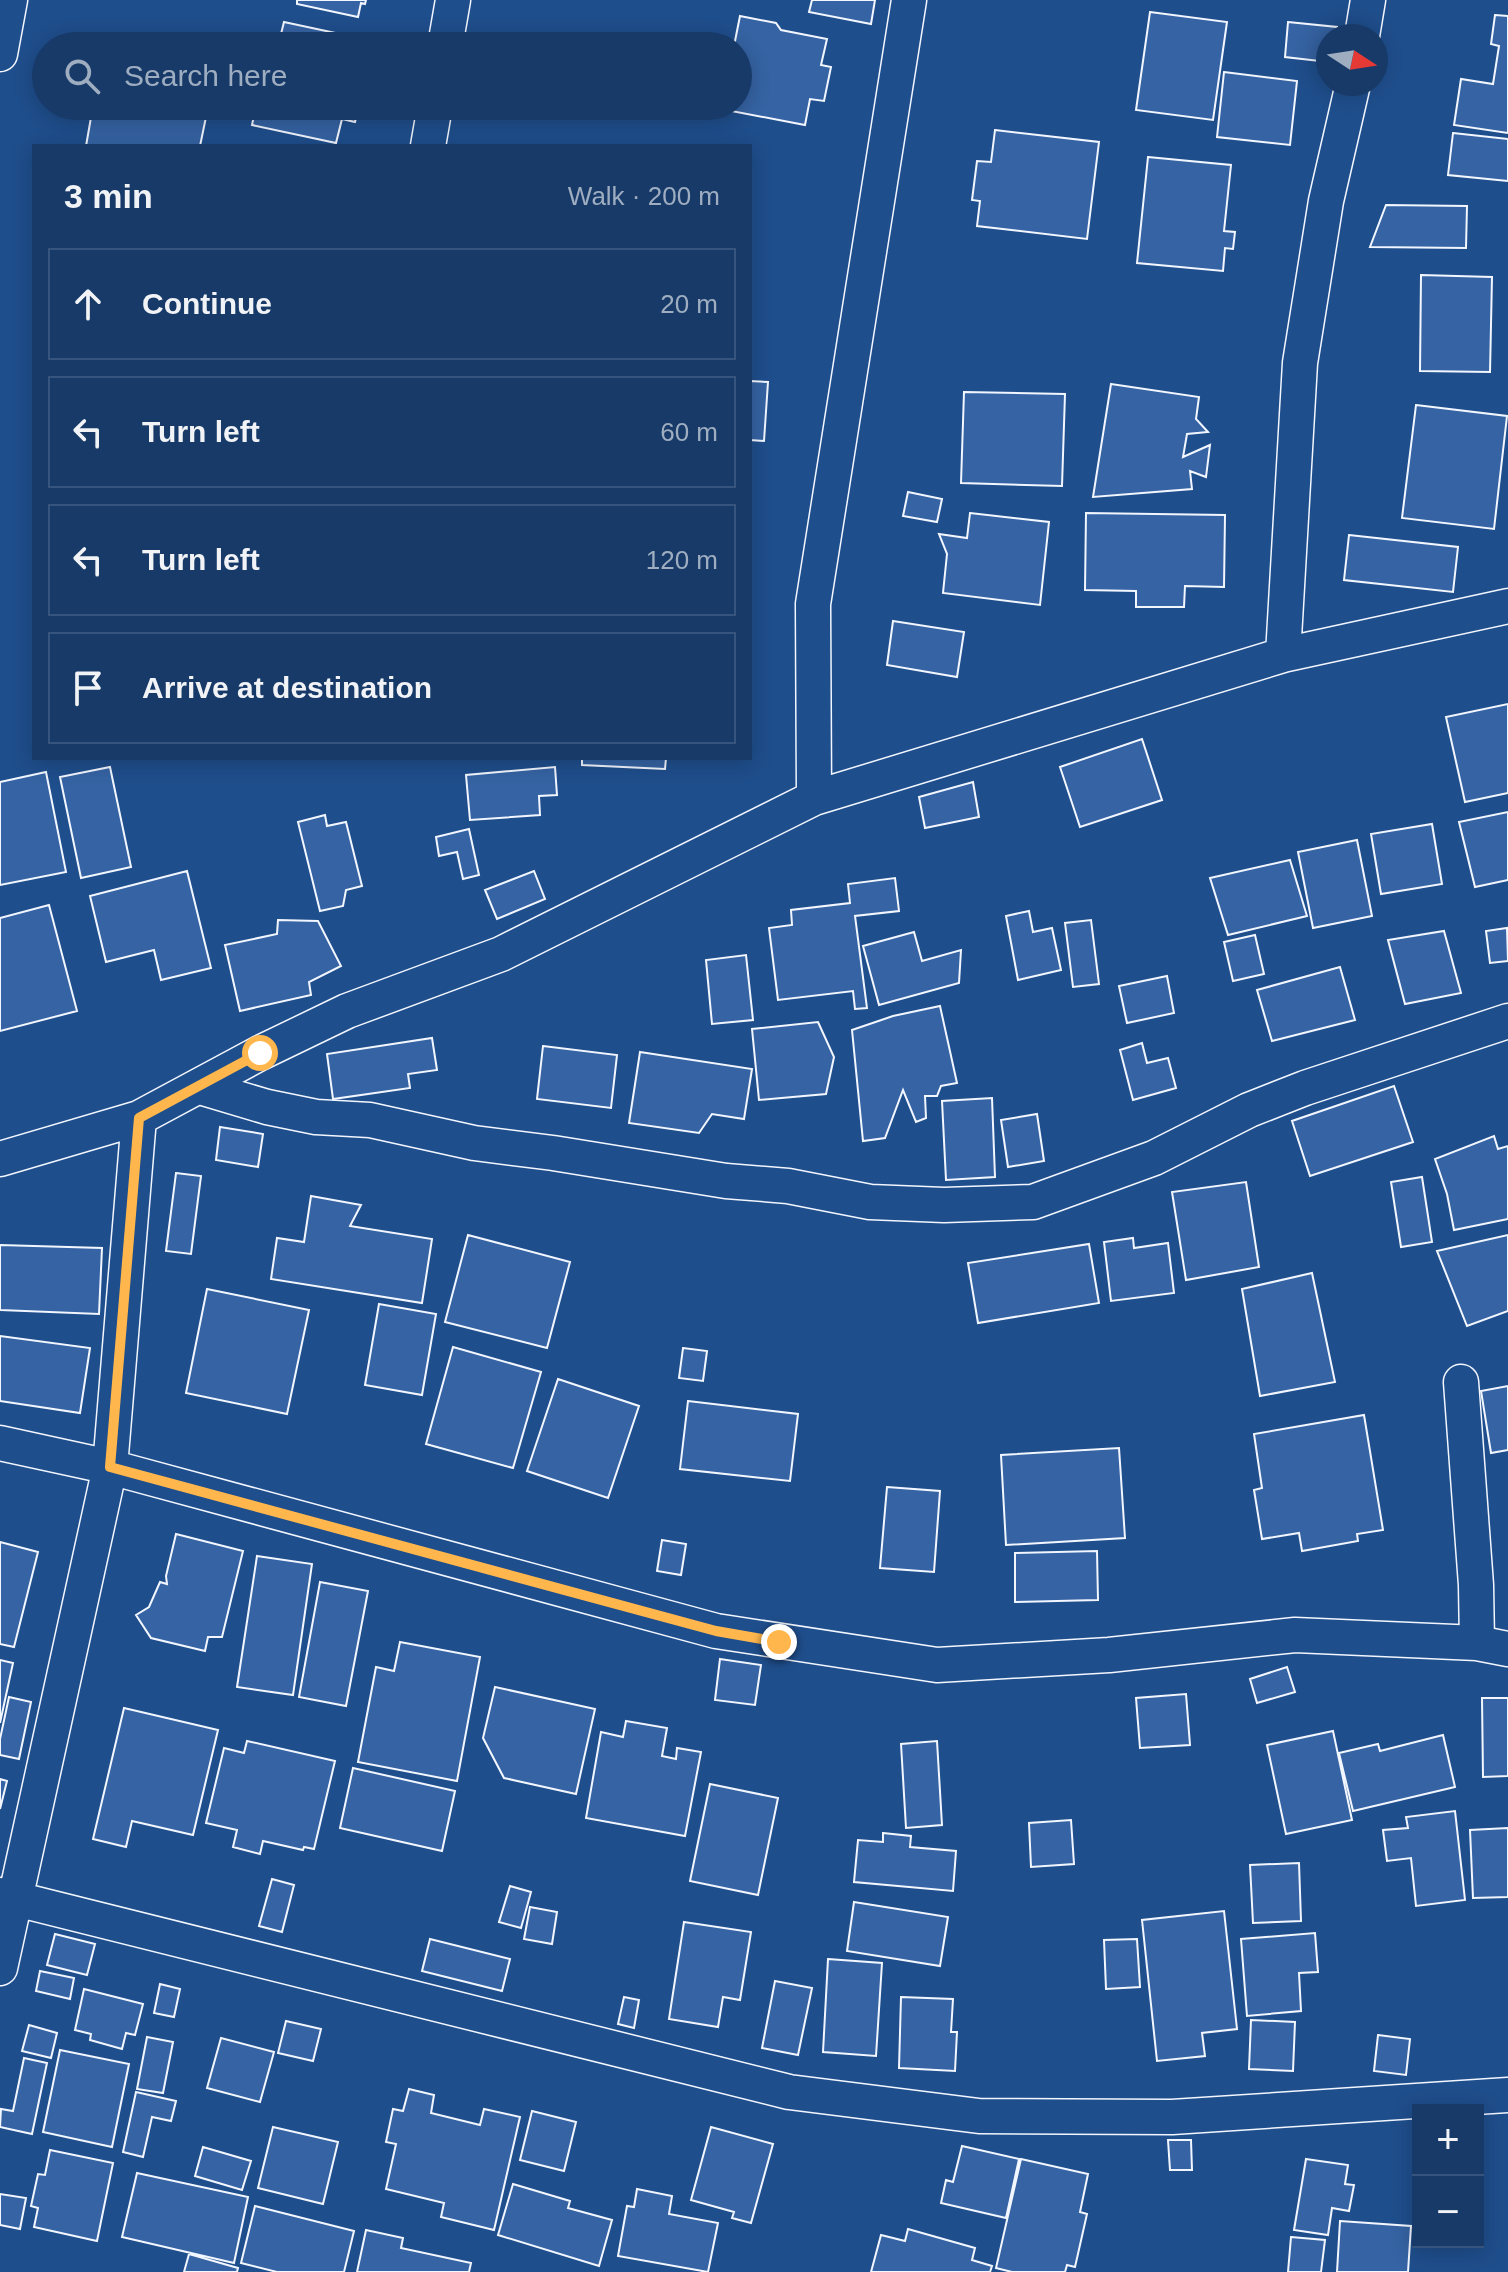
<!DOCTYPE html>
<meta charset="utf-8">
<style>
:root{--surface:#173a69;--page:#244571;--text:#f1f3f6;--muted:#9eadc0;--line:#36547d}
body{margin:0;font-family:Helvetica,sans-serif;background:var(--page);color:var(--text)}
.controls{position:absolute;right:24px;bottom:24px;display:grid;overflow:hidden;border-radius:0px;box-shadow:0 4px 20px #0003}
.controls button{width:72px;height:72px;display:grid;place-items:center;padding:0;border:0;border-bottom:2px solid var(--line);background:var(--surface);color:var(--text);font:40px sans-serif}
.compass{position:absolute;left:1316px;top:24px;width:72px;height:72px;border-radius:50%;background:var(--surface);box-shadow:0 4px 20px #0003;rotate:102deg}
.stop{position:absolute;width:24px;height:24px;margin:-18px;border:6px solid #ffb74d;border-radius:50%;background:#fff}
.stop.end{background:#ffb74d;border-color:#fff;box-shadow:0 2px 8px #0008}
.list{margin:0;padding:0;list-style:none}
h2{display:flex;justify-content:space-between;align-items:center;height:104px;margin:0;padding:0 32px;font-size:34px}
h2 small{font-size:26px;font-weight:400;color:var(--muted)}
.list li{display:grid;grid-template-columns:52px 1fr auto;gap:24px;align-items:center;box-sizing:border-box;height:112px;margin:0 16px 16px;padding:0 16px;border:2px solid var(--line);border-radius:0px}
.list b{display:block;font-size:30px;white-space:nowrap}
.list em{font-size:26px;font-style:normal;color:var(--muted)}
.icon{flex:none;width:44px;height:44px;fill:none;stroke:currentColor;stroke-width:2;stroke-linecap:round;stroke-linejoin:round}
.map{position:relative;flex:none;width:1508px;height:2272px;overflow:hidden}
.search{position:absolute;background:var(--surface);box-shadow:0 4px 20px #0003;left:32px;top:32px;width:720px;height:88px;display:flex;align-items:center;gap:20px;box-sizing:border-box;padding:0 28px;border-radius:44px;color:var(--muted);font-size:30px}
.panel{position:absolute;background:var(--surface);box-shadow:0 4px 20px #0003;left:32px;top:144px;width:720px;height:616px;border-radius:0px}
.map>svg:first-child{display:block}
.building{fill:#3563a3;stroke:#f2f6ff;stroke-width:2}
.lines{fill:none;stroke-linecap:round;stroke-linejoin:round}
.minor-casing{stroke:#f2f6ff;stroke-width:37}
.minor{stroke:#1f4e8c;stroke-width:34}
.route{stroke:#ffb74d;stroke-width:10}
</style>
<div class="map">
<svg width="1508" height="2272" viewBox="0 0 1508 2272">
<rect width="100%" height="100%" fill="#1f4e8c"/>
<path class="building" d="M297,0H366L365,4L361,3L358,17L297,4Z
M812,0H875L871,24L809,12Z
M1150,12L1227,22L1213,120L1136,110Z
M1495,15L1508,16V133L1454,125L1461,79L1493,84L1499,46L1491,44Z
M740,16L776,23L781,30L827,39L821,65L831,67L824,101L810,99L805,125L721,109L722,106H738V46H734Z
M284,22L373,41L372,46H278Z
M1288,22L1337,27L1336,36H1328V62L1285,57Z
M1224,72L1297,81L1290,145L1217,137Z
M93,106H146L206,117L200,146H86Z
M256,106H359L355,122L342,119L336,143L252,125Z
M995,130L1099,142L1087,239L977,226L980,201L972,200L977,161L991,162Z
M1453,133L1508,139V181L1448,175Z
M1148,157L1231,165L1224,231L1235,232L1233,249L1225,248L1223,271L1137,263Z
M1386,205L1467,206L1466,248L1370,247Z
M1421,275L1492,277L1490,372L1420,371Z
M750,381L768,382L764,441L750,440Z
M1111,384L1199,397L1196,419L1208,432L1187,434L1183,457L1210,445L1206,477L1190,471L1192,489L1093,497Z
M964,392L1065,394L1062,486L961,483Z
M1416,405L1507,416L1494,529L1402,518Z
M908,492L942,499L937,522L903,516Z
M970,513L1049,522L1040,605L943,593L947,554L939,534L967,538Z
M1086,513L1225,515L1224,587L1185,586L1184,607H1136V591L1085,590Z
M1349,535L1458,547L1453,592L1344,580Z
M893,621L964,632L957,677L887,665Z
M1508,704V793L1465,802L1446,717Z
M1142,739L1162,800L1080,827L1060,767Z
M582,758H666L665,769L582,765Z
M110,767L131,867L81,878L60,777Z
M555,767L557,795L539,796L540,815L470,820L466,775Z
M46,772L66,872L0,885V782Z
M973,782L979,817L925,828L919,797Z
M1508,812V880L1475,887L1459,822Z
M325,815L327,826L346,822L362,886L346,890L343,906L320,911L298,822Z
M1432,824L1442,884L1381,894L1371,834Z
M469,829L479,875L463,879L457,852L439,856L436,837Z
M1357,840L1372,916L1313,928L1298,852Z
M1290,860L1307,916L1228,935L1210,878Z
M187,871L211,968L161,980L154,950L106,962L90,896Z
M534,871L545,899L497,919L485,890Z
M895,878L899,911L855,916L867,1008L855,1009L853,991L778,1000L769,928L792,925L791,910L850,903L848,884Z
M49,905L77,1011L0,1031V918Z
M1029,911L1033,932L1052,928L1061,970L1018,980L1006,916Z
M278,920L318,921L341,966L309,982L311,995L240,1011L225,945L277,934Z
M1091,920L1099,984L1073,987L1065,923Z
M1507,928L1508,961L1490,963L1486,931Z
M1444,931L1461,993L1405,1004L1388,940Z
M914,932L922,961L961,950L959,983L879,1005L863,946Z
M1255,935L1264,974L1233,981L1224,942Z
M746,955L753,1020L712,1024L706,960Z
M1340,967L1355,1020L1272,1041L1257,990Z
M1167,976L1174,1013L1127,1023L1119,986Z
M940,1006L957,1083L941,1086L937,1096H925L926,1118L916,1122L903,1090L885,1138L863,1141L852,1030L893,1016Z
M818,1022L834,1057L826,1094L759,1100L752,1029Z
M432,1038L437,1070L408,1074L410,1088L333,1099L327,1054Z
M1142,1043L1147,1063L1168,1058L1176,1088L1133,1100L1120,1050Z
M543,1046L617,1055L611,1108L537,1099Z
M640,1052L752,1069L744,1119L712,1114L699,1133L629,1123Z
M1394,1086L1413,1142L1310,1176L1292,1121Z
M992,1098L995,1177L946,1180L942,1101Z
M1037,1114L1044,1161L1008,1167L1001,1120Z
M220,1127L263,1134L258,1167L216,1160Z
M1494,1136L1498,1149L1508,1146V1219L1454,1230L1447,1194L1435,1159Z
M176,1173L201,1176L191,1254L166,1251Z
M1422,1177L1432,1242L1401,1247L1391,1182Z
M1246,1182L1259,1267L1186,1280L1172,1192Z
M311,1196L361,1205L350,1226L432,1239L422,1303L271,1279L277,1238L304,1242Z
M468,1235L570,1262L547,1348L445,1322Z
M1508,1235V1311L1467,1326L1437,1251Z
M1133,1238L1134,1248L1168,1243L1174,1293L1111,1301L1104,1242Z
M1089,1244L1099,1303L978,1323L968,1263Z
M0,1245L102,1248L99,1314L0,1310Z
M1312,1273L1335,1382L1260,1396L1242,1289Z
M207,1289L309,1310L287,1414L186,1393Z
M379,1304L436,1314L422,1395L365,1385Z
M0,1336L90,1348L80,1413L0,1401Z
M453,1347L541,1372L513,1468L426,1444Z
M683,1348L707,1351L703,1381L679,1378Z
M558,1379L639,1406L608,1498L527,1471Z
M1508,1386V1450L1491,1453L1481,1391Z
M688,1401L798,1414L790,1481L680,1469Z
M1364,1415L1383,1530L1357,1534L1358,1541L1302,1551L1299,1533L1262,1539L1254,1490L1262,1488L1254,1434Z
M1119,1448L1125,1538L1006,1545L1001,1455Z
M887,1487L940,1491L934,1572L880,1568Z
M176,1534L243,1551L222,1637H208L205,1651L151,1638L136,1615L149,1607L160,1582L167,1584L166,1576Z
M662,1540L686,1544L681,1575L657,1571Z
M0,1542L38,1552L14,1647L0,1644Z
M1097,1551L1098,1600L1015,1602V1553Z
M257,1556L312,1564L293,1695L237,1687Z
M320,1582L368,1591L346,1706L299,1697Z
M400,1642L480,1657L457,1781L358,1762L376,1667L394,1671Z
M720,1659L761,1665L755,1705L715,1700Z
M0,1660L13,1663L0,1723Z
M1287,1667L1295,1692L1257,1703L1250,1679Z
M495,1687L595,1709L576,1794L504,1778L483,1738Z
M1186,1694L1190,1745L1140,1748L1136,1698Z
M9,1697L31,1702L19,1759L0,1755V1739Z
M1482,1698H1508V1776L1483,1777Z
M124,1708L218,1730L193,1835L132,1821L126,1847L93,1839Z
M626,1721L667,1728L662,1756L676,1759L677,1748L701,1752L685,1836L586,1818L601,1732L623,1737Z
M1333,1731L1352,1820L1286,1834L1267,1745Z
M1443,1735L1455,1787L1353,1811L1339,1753L1378,1744L1380,1751Z
M247,1741L335,1761L314,1849L304,1847L303,1850L263,1841L260,1854L233,1847L237,1830L206,1823L224,1748L244,1753Z
M937,1741L942,1825L906,1828L901,1744Z
M353,1768L455,1791L442,1851L340,1828Z
M0,1779L7,1781L0,1809Z
M710,1784L778,1798L758,1895L690,1881Z
M1455,1811L1465,1900L1416,1906L1411,1858L1387,1861L1383,1830L1408,1828L1406,1817Z
M1071,1820L1074,1864L1031,1867L1029,1823Z
M1508,1828V1897L1473,1898L1470,1830Z
M883,1833L911,1836L910,1847L956,1851L953,1891L854,1882L858,1840L883,1842Z
M1299,1863L1301,1921L1253,1923L1250,1865Z
M272,1879L294,1885L282,1932L259,1926Z
M510,1886L531,1892L521,1928L499,1922Z
M854,1902L948,1917L940,1966L847,1951Z
M530,1907L557,1912L552,1944L524,1939Z
M1224,1911L1237,2029L1202,2033L1205,2056L1157,2061L1142,1920Z
M684,1922L751,1932L740,2000L723,1997L718,2027L669,2019Z
M1315,1933L1318,1972L1299,1973L1301,2011L1247,2016L1241,1939Z
M55,1934L95,1944L87,1975L47,1965Z
M430,1939L510,1959L502,1991L422,1971Z
M1137,1939L1140,1987L1106,1989L1104,1940Z
M828,1959L882,1963L876,2056L823,2052Z
M40,1971L74,1978L70,1999L36,1991Z
M775,1981L812,1988L798,2055L762,2048Z
M160,1984L180,1989L174,2017L154,2013Z
M84,1989L143,2004L135,2035L126,2033L122,2049L90,2040L91,2034L75,2030Z
M624,1997L639,2000L634,2028L618,2024Z
M901,1997L953,1999L951,2032H957L955,2071L899,2068Z
M1251,2020L1295,2022L1293,2071L1249,2069Z
M286,2021L321,2029L313,2061L278,2053Z
M29,2025L57,2033L51,2058L22,2051Z
M1378,2035L1410,2039L1406,2075L1374,2071Z
M147,2037L173,2042L163,2093L137,2089Z
M221,2038L274,2052L260,2102L207,2088Z
M60,2050L129,2064L112,2147L43,2132Z
M24,2058L47,2063L32,2134L0,2127L1,2109L13,2111Z
M409,2089L434,2095L431,2113L480,2125L484,2109L520,2117L494,2230L441,2217L444,2203L386,2189L396,2144L386,2142L393,2109L403,2111Z
M136,2092L176,2101L171,2121L152,2117L143,2157L123,2152Z
M532,2111L576,2122L564,2171L520,2160Z
M273,2127L338,2142L323,2204L258,2188Z
M711,2127L773,2144L751,2223L732,2218L734,2212L691,2200Z
M1168,2140H1191L1192,2170H1170Z
M962,2146L1019,2159L1006,2218L941,2203L946,2180L953,2182Z
M203,2147L251,2161L242,2190L195,2176Z
M50,2150L113,2163L97,2241L34,2227L38,2208L31,2206L38,2174L45,2175Z
M1021,2159L1088,2174L1080,2212L1087,2214L1075,2267L1067,2265L1065,2272H1012L996,2268Z
M1306,2159L1348,2165L1345,2184L1354,2185L1349,2211L1332,2208L1328,2235L1294,2230Z
M137,2173L248,2197L234,2263L122,2237Z
M513,2184L570,2201L568,2208L612,2220L599,2266L498,2235Z
M637,2189L672,2196L669,2214L718,2223L708,2272L618,2256L627,2206L634,2207Z
M0,2194L26,2198L20,2229L0,2225Z
M255,2206L354,2231L344,2272H277L241,2263Z
M1340,2221L1411,2226L1408,2272H1337Z
M908,2229L975,2248L972,2260L992,2266L990,2272H871L881,2235L905,2241Z
M366,2230L403,2238L401,2248L471,2263L469,2272H357Z
M1291,2237L1325,2240L1321,2272H1288Z
M189,2254L238,2268L237,2272H184Z"/>
<g class="lines">
<g class="minor-casing">
<path id="minor" d="M1362,36L1368,0
M445,46L453,0
M0,54L10,0
M428,146L435,106
M1283,655L1300,363L1326,201L1353,84
M814,798L813,604L909,0
M200,1087L267,1107L316,1117L370,1120L474,1143L553,1153L726,1181L788,1186L870,1202L944,1205L1033,1202L1154,1158L1249,1110L1305,1088L1508,1021
M0,1159L139,1118L260,1053L347,1011L501,954L814,798L1283,655L1508,606
M1461,1382L1476,1585L1477,1643
M0,1443L110,1467L716,1631L937,1665L1109,1655L1295,1635L1477,1643L1508,1649
M0,1895L789,2092L979,2116L1172,2117L1508,2095
M0,1968L110,1467L139,1118"/>
</g>
<use href="#minor" class="minor"/>
</g>
<g class="lines">
<path class="route" d="M260,1053L139,1118L110,1467L716,1631L779,1642"/>
</g>
</svg>
<div class="controls">
<button>+</button>
<button>−</button>
</div>
<svg class="compass" viewBox="-18 -18 36 36"><path d="M0-13l5 13h-10z" fill="#e53935"/><path d="M0 13l5-13h-10z" fill="#9eadc0"/></svg>
<div class="stop" style="left:260px;top:1053px"></div>
<div class="stop end" style="left:779px;top:1642px"></div>
<div class="search"><svg class="icon" aria-label="search" viewBox="0 0 24 24"><circle cx="10" cy="10" r="6"/><path d="M15 15l6 6"/></svg>Search here</div>
<section class="panel">
<h2>3 min<small>Walk · 200 m</small></h2>
<ul class="list">
<li><svg class="icon" aria-label="ahead" viewBox="0 0 24 24"><path d="M12 20V5M6 11l6-6 6 6"/></svg><div><b>Continue</b></div><em>20 m</em></li>
<li><svg class="icon" aria-label="left" viewBox="0 0 24 24"><path d="M17 20v-9H6M10 6l-5 5 5 5"/></svg><div><b>Turn left</b></div><em>60 m</em></li>
<li><svg class="icon" aria-label="left" viewBox="0 0 24 24"><path d="M17 20v-9H6M10 6l-5 5 5 5"/></svg><div><b>Turn left</b></div><em>120 m</em></li>
<li><svg class="icon" aria-label="arrive" viewBox="0 0 24 24"><path d="M6 21V4h12l-3 4 3 4H6"/></svg><div><b>Arrive at destination</b></div></li>
</ul>
</section>
</div>
